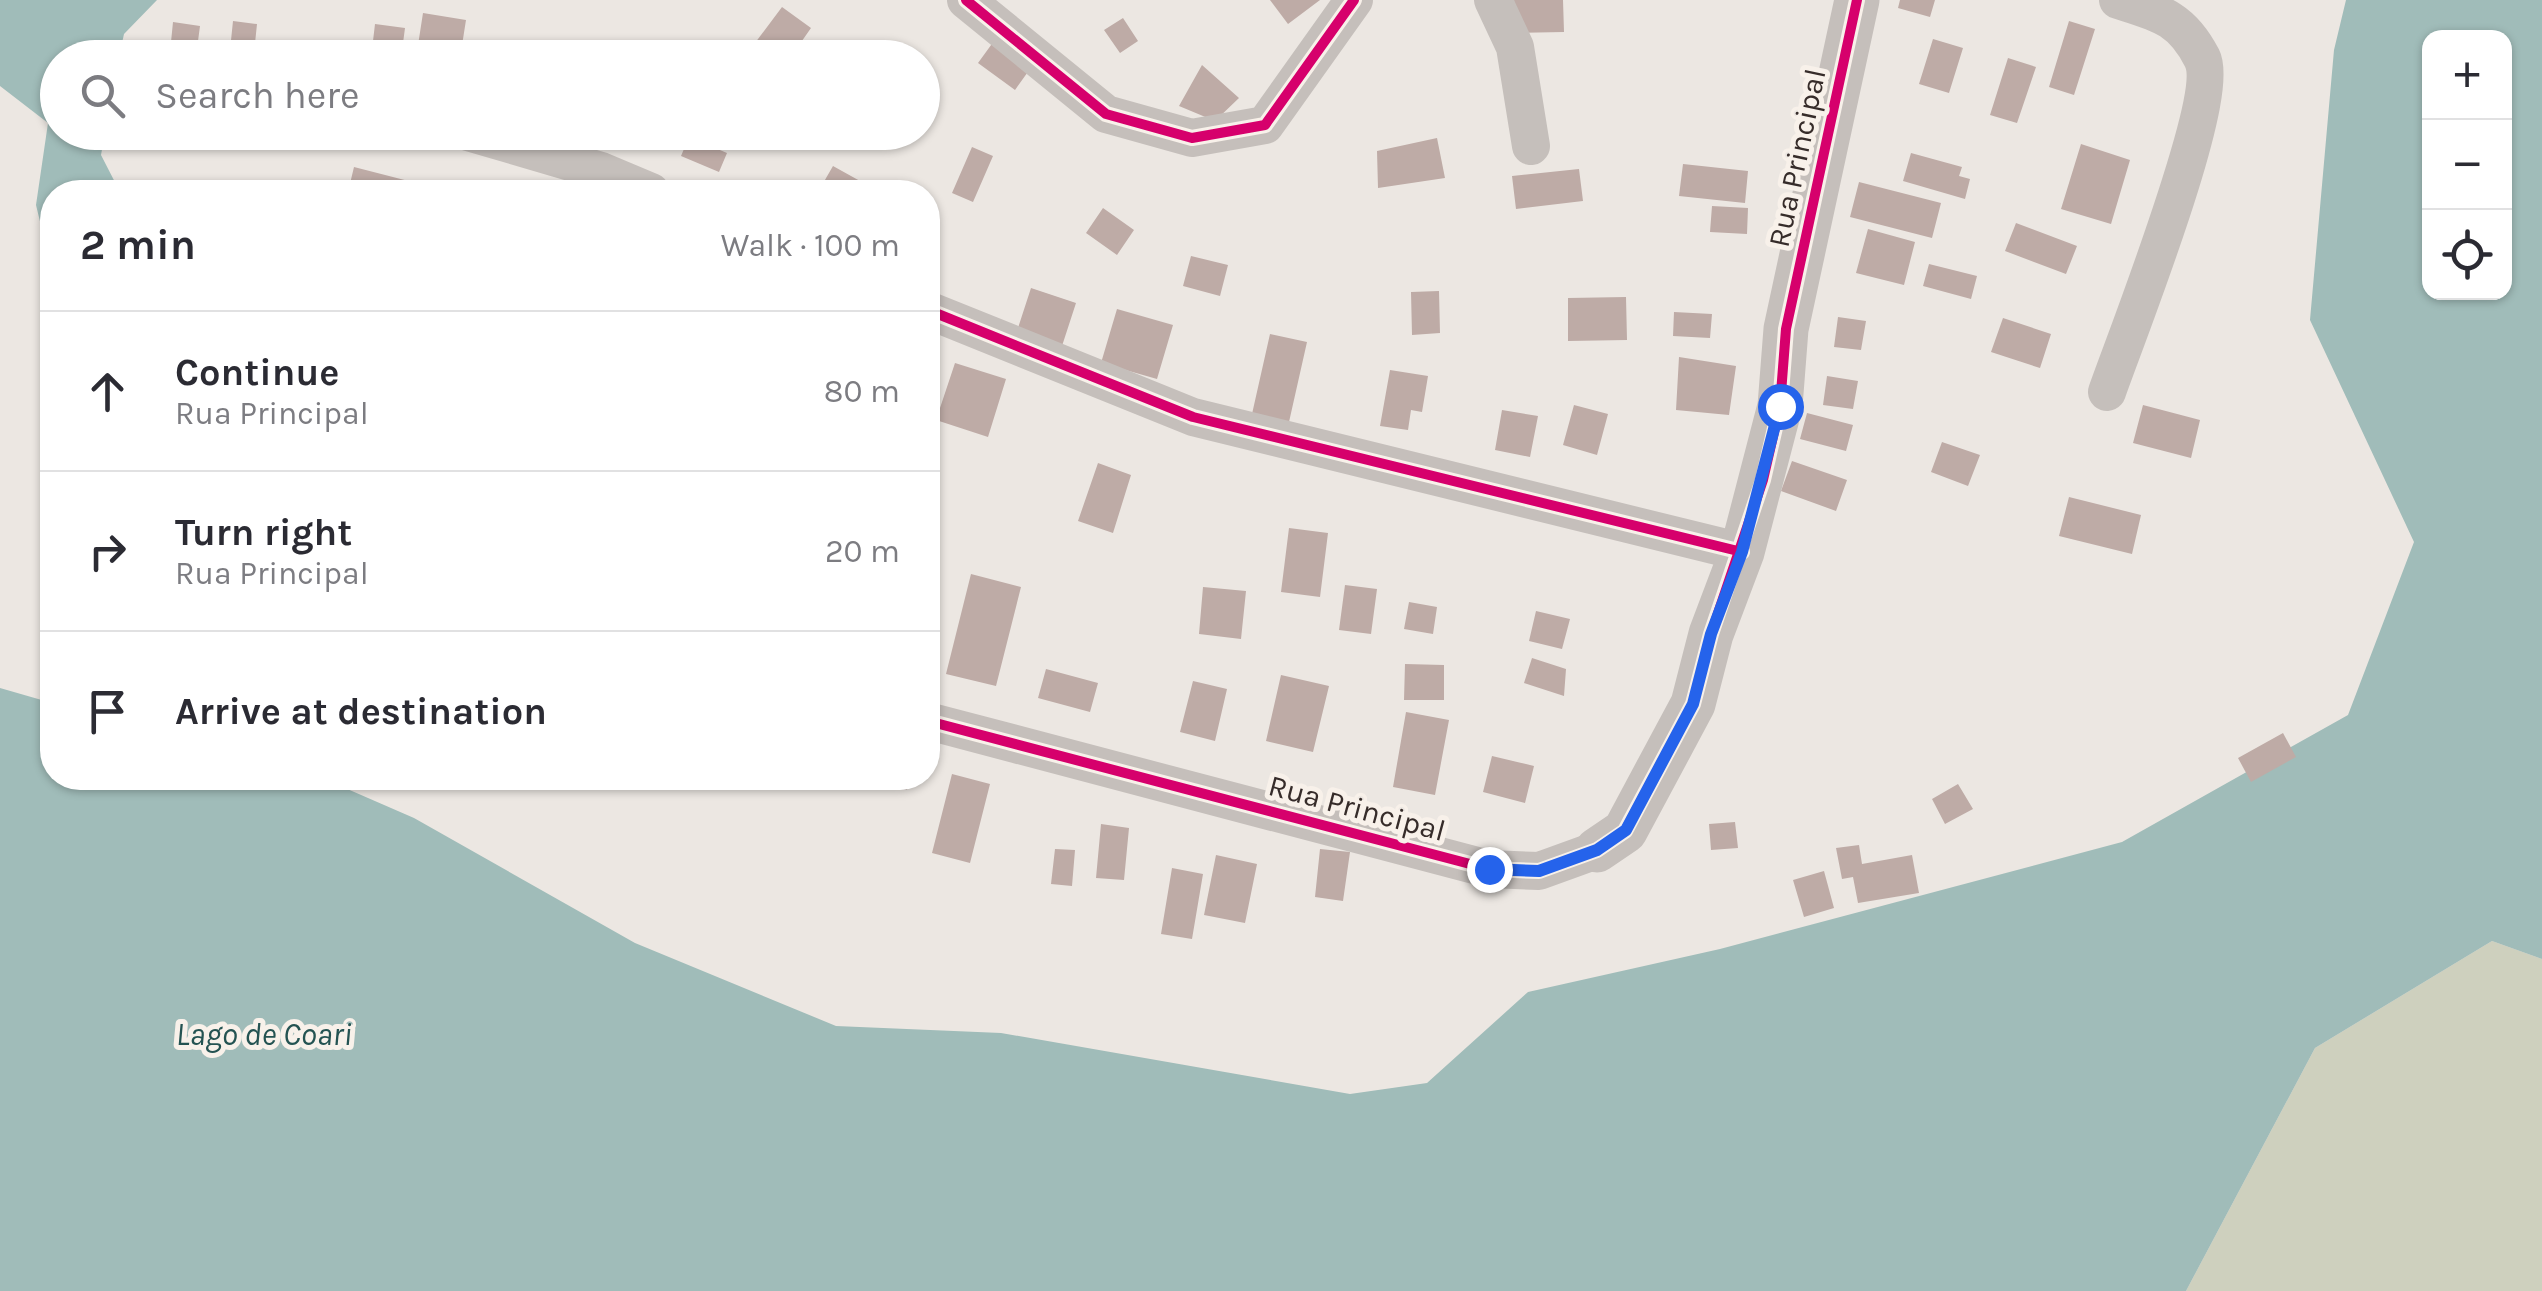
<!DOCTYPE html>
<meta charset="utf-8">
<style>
:root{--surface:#fff;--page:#f7f7f7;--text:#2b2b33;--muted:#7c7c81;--line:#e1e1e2}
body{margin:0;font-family:Karla,sans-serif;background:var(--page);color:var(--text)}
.controls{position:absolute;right:30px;top:30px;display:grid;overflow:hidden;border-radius:20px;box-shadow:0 2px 8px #0004}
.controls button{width:90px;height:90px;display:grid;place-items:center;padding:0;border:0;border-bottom:2px solid var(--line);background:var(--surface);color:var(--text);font:50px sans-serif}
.stop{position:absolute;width:30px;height:30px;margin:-22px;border:8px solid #2563eb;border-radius:50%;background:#fff}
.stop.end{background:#2563eb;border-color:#fff;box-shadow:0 2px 10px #0008}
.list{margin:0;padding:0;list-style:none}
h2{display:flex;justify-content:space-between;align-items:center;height:130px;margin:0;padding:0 40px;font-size:42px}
h2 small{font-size:32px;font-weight:400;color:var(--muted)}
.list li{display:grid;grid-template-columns:65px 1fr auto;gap:30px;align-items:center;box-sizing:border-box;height:160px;padding:0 40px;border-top:2px solid var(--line)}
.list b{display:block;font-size:38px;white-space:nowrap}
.list p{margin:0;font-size:32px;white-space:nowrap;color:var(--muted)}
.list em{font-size:32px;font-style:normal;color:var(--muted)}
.icon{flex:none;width:55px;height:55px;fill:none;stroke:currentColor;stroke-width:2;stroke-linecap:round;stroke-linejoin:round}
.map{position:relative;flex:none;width:2542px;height:1291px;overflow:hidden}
.search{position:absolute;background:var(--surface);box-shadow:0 2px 8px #0004;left:40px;top:40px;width:900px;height:110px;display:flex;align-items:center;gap:25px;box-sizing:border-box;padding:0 35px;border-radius:55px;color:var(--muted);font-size:38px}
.panel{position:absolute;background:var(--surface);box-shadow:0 2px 8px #0004;left:40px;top:180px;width:900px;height:610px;border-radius:40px}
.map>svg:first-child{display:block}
.green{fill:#ced0be}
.water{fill:#a0bcb9;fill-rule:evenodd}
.building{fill:#beaba6}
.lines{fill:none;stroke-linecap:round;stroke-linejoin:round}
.minor{stroke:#c5bfbb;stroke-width:38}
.tertiary{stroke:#c5bfbb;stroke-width:45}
.cycleway-casing{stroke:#f8f1ea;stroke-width:16}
.cycleway{stroke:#d6006c;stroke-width:10}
.route{stroke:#2563eb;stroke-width:12}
.labels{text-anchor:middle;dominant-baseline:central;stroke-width:10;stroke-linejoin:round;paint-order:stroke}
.street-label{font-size:30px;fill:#362c2a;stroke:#f8f1ea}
.water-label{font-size:32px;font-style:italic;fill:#245352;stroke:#f8f1ea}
</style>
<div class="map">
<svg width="2542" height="1291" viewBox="0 0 2542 1291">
<rect width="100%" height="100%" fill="#ece7e2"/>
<path class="green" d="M2492,941L2542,959V1291H2186L2315,1048Z"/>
<path class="water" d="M0,0H157L124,34L119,57L58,58V132L105,133L101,155L120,192H52V271L36,205L48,123L0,86Z
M2346,0H2542V959L2492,941L2315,1048L2186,1291H0V688L52,703V778H322L414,818L635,943L836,1026L1001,1033L1350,1094L1427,1083L1528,992L1720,949L2122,842L2348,715L2414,542L2310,320L2334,50ZM2430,38H2504V292H2430Z"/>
<path class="building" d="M1270,0H1320L1288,24Z
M1514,0H1563L1564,32L1516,33Z
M1900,0H1935L1930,17L1898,8Z
M782,7L811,28L790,58H757L749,51Z
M423,13L466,20L460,58H416Z
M1123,18L1138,41L1120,53L1104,30Z
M233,21L257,24L254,53L230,50Z
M2069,21L2095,29L2074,95L2049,87Z
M173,22L200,26L196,56L170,52Z
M375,24L405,28L401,58H371Z
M1933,39L1963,48L1949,93L1919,84Z
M994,41L1030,69L1015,90L978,63Z
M2008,58L2036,67L2017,123L1990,115Z
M1202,65L1239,98L1215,121L1179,106Z
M864,132H900L890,148Z
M689,137L727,153L719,172L681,156Z
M1437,138L1445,178L1378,188L1377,151Z
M2081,144L2130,160L2111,224L2061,209Z
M972,147L993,156L973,202L952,193Z
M1911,153L1962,167L1959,176L1970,179L1965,199L1903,181Z
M1683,164L1748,171L1745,203L1679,196Z
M833,166L860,181L854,192H818Z
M354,167L424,185L422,192H348Z
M1579,169L1583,201L1516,209L1512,176Z
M1859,182L1941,203L1932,238L1850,217Z
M1712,206L1748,208L1747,234L1710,232Z
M1103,208L1134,230L1117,255L1086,233Z
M2016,223L2077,246L2066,274L2005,251Z
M1868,229L1915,242L1904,285L1856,273Z
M1191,256L1228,265L1220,296L1183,286Z
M1929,264L1977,276L1971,299L1923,286Z
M1031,288L1076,303L1062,346L1017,331Z
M1439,291L1440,333L1412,335L1411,292Z
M1626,297L1627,340L1568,341V298Z
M1117,309L1173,325L1157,379L1101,363Z
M1674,312L1712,314L1710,338L1673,336Z
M1838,317L1866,321L1861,350L1834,347Z
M2003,318L2051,334L2040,368L1991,352Z
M1270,334L1307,342L1289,422L1252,414Z
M1679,357L1736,366L1729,415L1676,410Z
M955,363L1006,379L988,437L936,420Z
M1390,370L1428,376L1422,412L1411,410L1408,430L1380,426Z
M1827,376L1858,381L1853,409L1823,405Z
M1574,405L1608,414L1597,455L1563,445Z
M2143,405L2200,420L2191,458L2133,443Z
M1502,410L1538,416L1530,457L1495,450Z
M1807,413L1853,425L1846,451L1800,439Z
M1942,442L1980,455L1968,486L1931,472Z
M1792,461L1847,480L1836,511L1781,491Z
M1098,463L1131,475L1113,533L1078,521Z
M2069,497L2141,515L2132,554L2059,536Z
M1289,528L1328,533L1320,597L1281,592Z
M971,574L1021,587L996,686L946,674Z
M1345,585L1377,589L1371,634L1339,630Z
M1203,587L1246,591L1241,639L1199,634Z
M1409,602L1437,607L1433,634L1404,629Z
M1536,611L1570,619L1562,649L1529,641Z
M1532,658L1566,669L1564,696L1524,683Z
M1405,664L1444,665V700H1404Z
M1046,669L1098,683L1090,712L1038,698Z
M1281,675L1329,686L1313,752L1266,741Z
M1193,681L1227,689L1215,741L1180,732Z
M1406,712L1449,720L1435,795L1393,787Z
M2283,733L2296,757L2251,782L2238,758Z
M1492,756L1534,766L1525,803L1483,792Z
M952,774L990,784L970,863L932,853Z
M870,778H911L907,790Z
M1958,784L1973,809L1945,824L1932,799Z
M1735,822L1738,848L1711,850L1709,824Z
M1101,824L1129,828L1124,880L1096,878Z
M1859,845L1862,864L1912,855L1919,893L1858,903L1853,877L1842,879L1836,848Z
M1055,849L1075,850L1072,886L1051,884Z
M1320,849L1350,852L1343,901L1315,897Z
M1216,855L1257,864L1245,923L1204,915Z
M1172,868L1203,874L1192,939L1161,934Z
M1824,871L1834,908L1804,917L1793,880Z"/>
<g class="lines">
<path class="minor" d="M966,0L1106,114L1192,138L1265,125L1354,0
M1493,0L1515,47L1531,146
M468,132L601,171L651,192
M928,310L1193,417L1742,552
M2107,392C2125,340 2222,97 2202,58C2181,17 2159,13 2118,0
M928,721L1489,869L1539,871L1597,850"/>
<path class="tertiary" d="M1597,850L1625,831L1693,704L1711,634L1742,552L1780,406L1786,329L1857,0"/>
<g class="cycleway-casing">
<path id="cycleway" d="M966,0L1106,114L1192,138L1265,125L1354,0
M928,310L1193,417L1742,552
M928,721L1489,869L1539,871L1597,850L1625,831L1693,704L1711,634L1763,480L1780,406L1786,329L1857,0"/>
</g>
<use href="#cycleway" class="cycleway"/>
</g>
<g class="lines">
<path class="route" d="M1489,869L1539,871L1597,850L1626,830L1693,704L1711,634L1742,552L1780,406"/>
</g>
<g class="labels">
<g class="street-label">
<text transform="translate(1797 158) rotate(-78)">Rua Principal</text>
<text transform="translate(1357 808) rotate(15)">Rua Principal</text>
</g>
<g class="water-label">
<text x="264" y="1034">Lago de Coari</text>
</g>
</g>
</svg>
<div class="controls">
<button>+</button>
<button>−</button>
<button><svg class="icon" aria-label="locate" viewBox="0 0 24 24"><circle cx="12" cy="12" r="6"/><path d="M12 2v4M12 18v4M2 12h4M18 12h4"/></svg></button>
</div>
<div class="stop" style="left:1780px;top:406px"></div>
<div class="stop end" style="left:1489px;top:869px"></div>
<div class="search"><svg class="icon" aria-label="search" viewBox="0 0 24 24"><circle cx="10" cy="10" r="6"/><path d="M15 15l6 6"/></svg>Search here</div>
<section class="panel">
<h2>2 min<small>Walk · 100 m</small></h2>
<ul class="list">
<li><svg class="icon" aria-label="ahead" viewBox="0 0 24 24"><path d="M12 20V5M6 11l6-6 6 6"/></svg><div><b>Continue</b><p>Rua Principal</p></div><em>80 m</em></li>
<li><svg class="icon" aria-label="right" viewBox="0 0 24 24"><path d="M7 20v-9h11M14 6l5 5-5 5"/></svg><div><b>Turn right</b><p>Rua Principal</p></div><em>20 m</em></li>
<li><svg class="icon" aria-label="arrive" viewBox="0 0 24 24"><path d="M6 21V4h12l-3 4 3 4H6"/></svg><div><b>Arrive at destination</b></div></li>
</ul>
</section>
</div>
